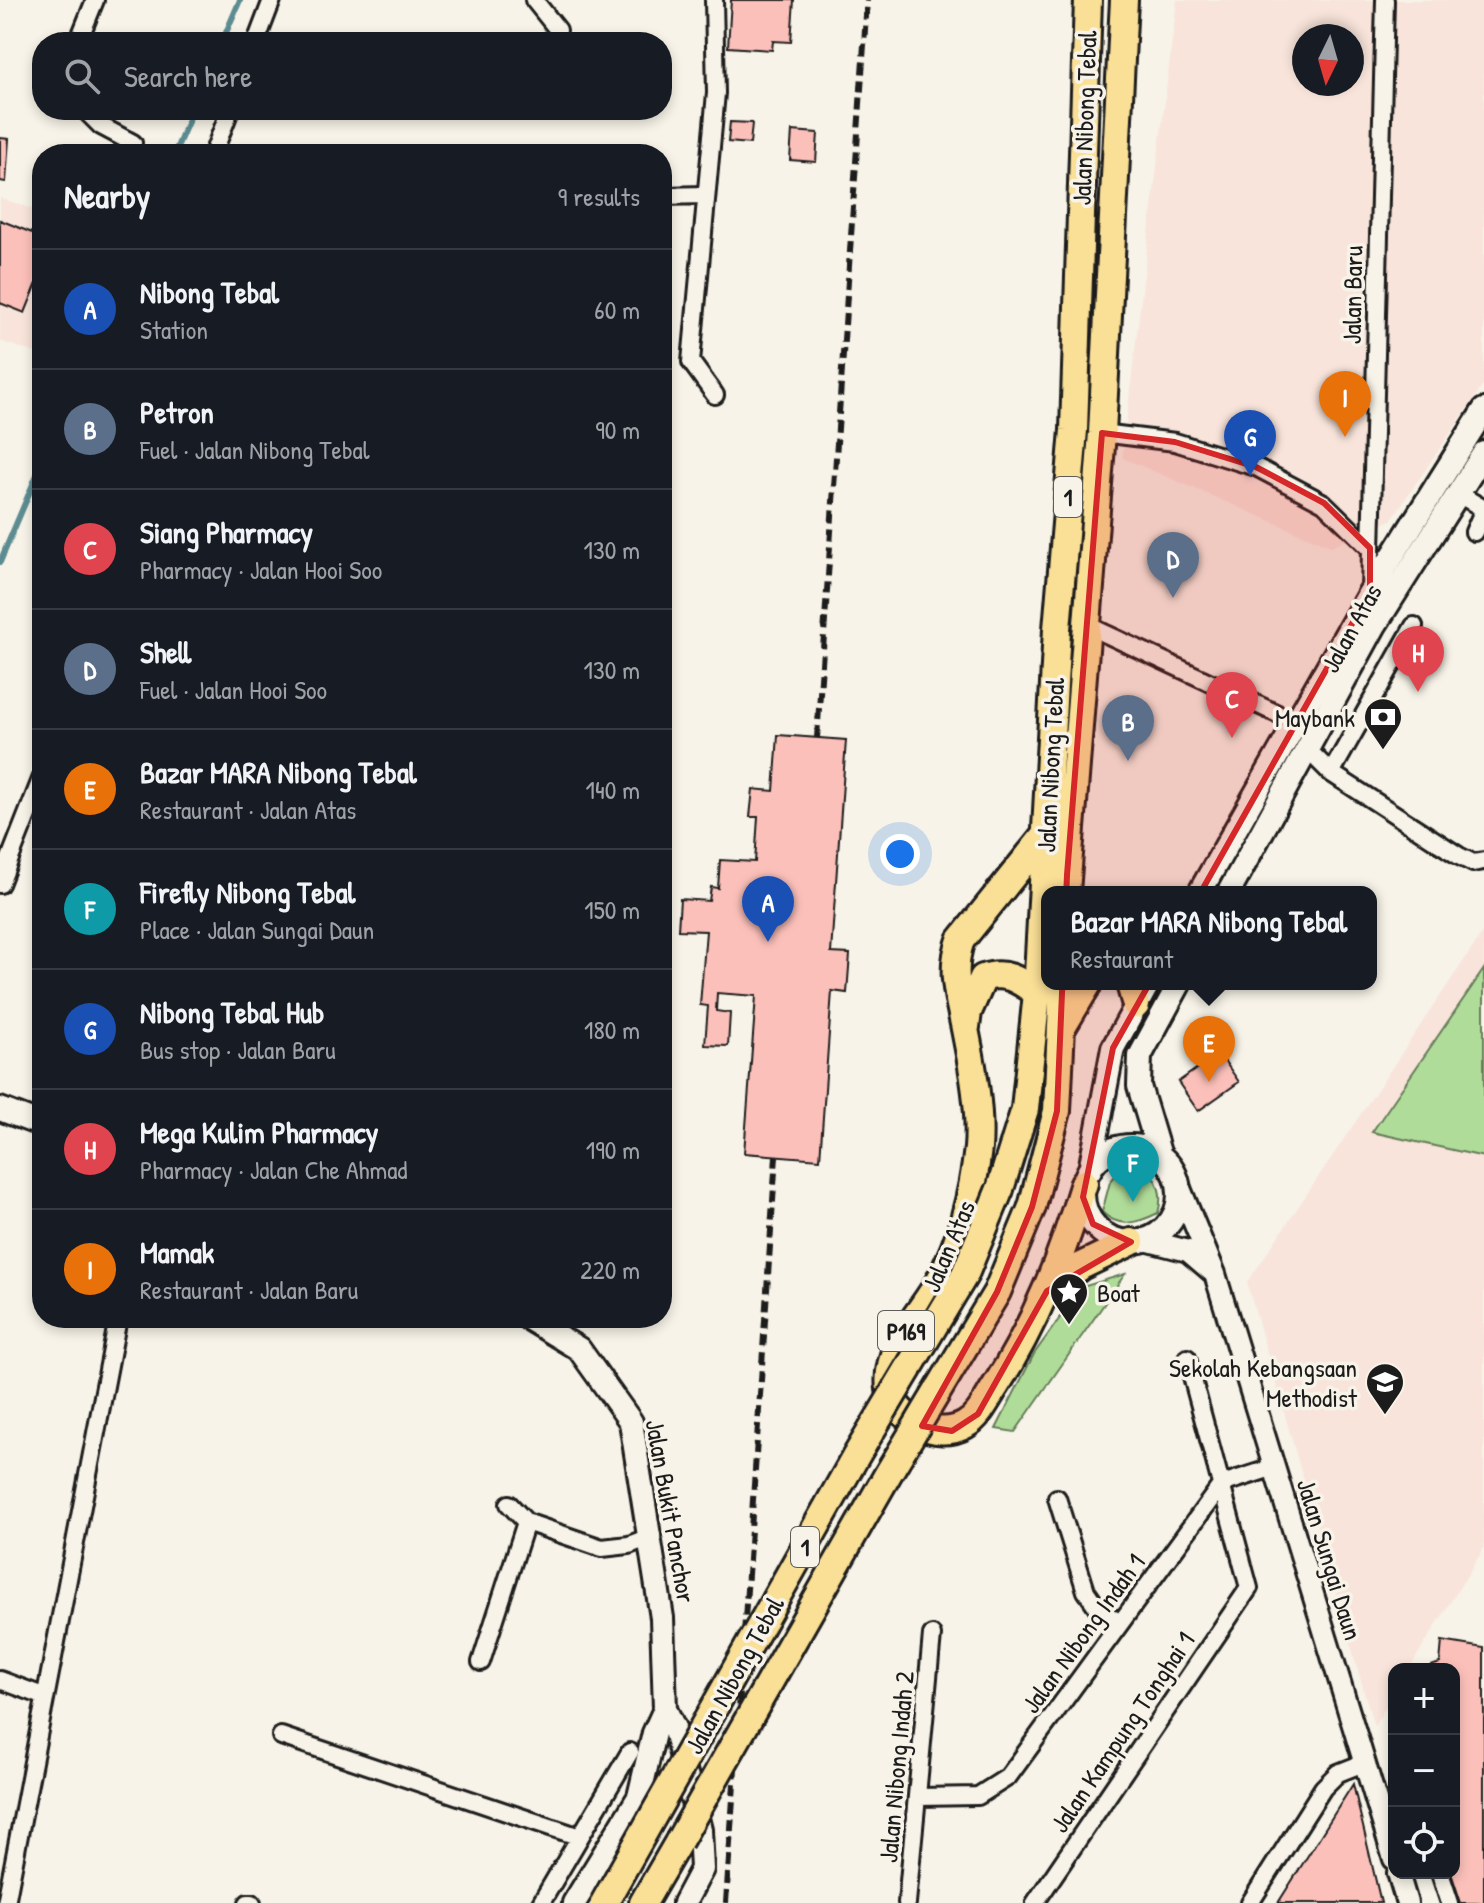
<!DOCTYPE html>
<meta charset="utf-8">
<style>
:root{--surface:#171b24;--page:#242831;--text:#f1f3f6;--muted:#9ea1a6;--line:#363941;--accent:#0b8043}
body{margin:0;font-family:"Patrick Hand",sans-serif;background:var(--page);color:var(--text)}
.controls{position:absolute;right:24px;bottom:24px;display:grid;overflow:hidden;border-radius:16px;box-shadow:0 4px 12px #0003}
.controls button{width:72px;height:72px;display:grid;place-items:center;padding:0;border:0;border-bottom:2px solid var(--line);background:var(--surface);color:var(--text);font:40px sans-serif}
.compass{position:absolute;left:1292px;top:24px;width:72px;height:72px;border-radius:50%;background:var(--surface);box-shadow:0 4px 12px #0003;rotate:185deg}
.you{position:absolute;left:900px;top:854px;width:28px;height:28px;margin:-20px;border:6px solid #fff;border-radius:50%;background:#1a73e8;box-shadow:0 0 0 12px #1a73e833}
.badge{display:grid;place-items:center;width:52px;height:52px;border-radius:50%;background:var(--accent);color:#fff;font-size:26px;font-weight:700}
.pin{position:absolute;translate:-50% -66px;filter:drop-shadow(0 2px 4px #0008)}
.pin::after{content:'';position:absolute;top:42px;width:28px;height:24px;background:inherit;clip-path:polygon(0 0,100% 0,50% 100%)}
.popup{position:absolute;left:1041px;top:886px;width:336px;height:104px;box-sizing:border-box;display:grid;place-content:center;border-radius:16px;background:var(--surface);filter:drop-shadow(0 2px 6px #0005);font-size:26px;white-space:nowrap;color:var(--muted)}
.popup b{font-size:30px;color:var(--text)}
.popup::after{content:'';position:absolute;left:50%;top:100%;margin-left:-16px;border:16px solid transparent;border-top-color:var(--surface)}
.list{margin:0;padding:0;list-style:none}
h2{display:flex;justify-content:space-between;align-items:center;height:104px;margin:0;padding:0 32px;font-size:34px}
h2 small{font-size:26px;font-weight:400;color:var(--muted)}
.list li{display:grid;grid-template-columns:52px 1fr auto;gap:24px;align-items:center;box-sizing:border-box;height:120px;padding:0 32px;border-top:2px solid var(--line)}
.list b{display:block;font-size:30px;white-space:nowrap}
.list p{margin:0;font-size:26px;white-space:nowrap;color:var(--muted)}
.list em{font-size:26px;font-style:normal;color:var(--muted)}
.icon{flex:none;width:44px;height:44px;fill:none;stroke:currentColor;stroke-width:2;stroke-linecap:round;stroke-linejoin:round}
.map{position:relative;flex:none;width:1484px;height:1903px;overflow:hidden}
.search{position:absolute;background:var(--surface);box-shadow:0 4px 12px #0003;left:32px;top:32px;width:640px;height:88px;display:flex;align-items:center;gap:20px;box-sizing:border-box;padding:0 28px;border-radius:32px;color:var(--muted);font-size:30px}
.panel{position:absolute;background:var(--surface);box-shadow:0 4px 12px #0003;left:32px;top:144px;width:640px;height:1184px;border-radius:32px}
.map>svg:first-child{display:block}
.built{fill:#f8e4da;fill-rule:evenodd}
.grass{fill:#b0dc99;stroke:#667c5a;stroke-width:2}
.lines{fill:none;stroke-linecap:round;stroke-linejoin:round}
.stream{stroke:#5c8c91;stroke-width:6}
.building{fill:#fcc0ba;stroke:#1c1c1c;stroke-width:2}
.minor-casing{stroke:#1c1c1c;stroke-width:22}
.tertiary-casing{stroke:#1c1c1c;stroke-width:26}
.secondary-casing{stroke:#1c1c1c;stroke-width:28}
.trunk-casing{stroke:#1c1c1c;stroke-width:32}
.minor{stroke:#f7f3e8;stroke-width:16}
.tertiary{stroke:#f7f3e8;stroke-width:20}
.secondary{stroke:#f7f3e8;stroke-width:22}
.trunk{stroke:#fadf96;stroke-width:26}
.rail{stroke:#1c1c1c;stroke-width:6;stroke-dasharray:12 6;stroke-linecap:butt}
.trunk-bridge-casing{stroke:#1c1c1c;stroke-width:32;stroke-linecap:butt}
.trunk-bridge{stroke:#fadf96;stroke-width:26}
.marked{fill:#d62828;fill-opacity:0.2;stroke:#d62828;stroke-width:6;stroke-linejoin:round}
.labels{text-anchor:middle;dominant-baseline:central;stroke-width:7;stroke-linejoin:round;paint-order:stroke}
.shield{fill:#f7f3e8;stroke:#5e5c59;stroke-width:2}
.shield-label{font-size:24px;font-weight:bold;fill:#1c1c1c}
.street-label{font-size:26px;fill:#1c1c1c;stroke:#f7f3e8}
.poi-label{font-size:26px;fill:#1c1c1c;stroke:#f7f3e8;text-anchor:end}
</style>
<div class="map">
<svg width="1484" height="1903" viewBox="0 0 1484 1903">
<rect width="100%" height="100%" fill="#f7f3e8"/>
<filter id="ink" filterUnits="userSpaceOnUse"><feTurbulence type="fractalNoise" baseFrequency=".0125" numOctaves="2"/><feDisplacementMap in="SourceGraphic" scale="16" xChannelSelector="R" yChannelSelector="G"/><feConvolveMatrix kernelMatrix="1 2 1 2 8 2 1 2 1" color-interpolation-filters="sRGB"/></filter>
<g filter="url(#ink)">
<path class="built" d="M1177,0H1484V384L1391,520L1332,547L1122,458ZM1304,36H1352V84H1304Z
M0,198L42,212V355L0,341Z
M1484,931V1548L1409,1669H1394V1694L1374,1726L1247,1283Z"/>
<path class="grass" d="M1484,969V1157L1372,1132Z
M1130,1158C1152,1170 1166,1187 1158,1213C1138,1223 1119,1229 1102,1212L1110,1182Z
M1125,1274L1015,1432L996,1429L1034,1354L1082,1287Z"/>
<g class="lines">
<path class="stream" d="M222,42L240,0
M174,154L193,110
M0,562L42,463"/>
</g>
<path class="building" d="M731,0H794L791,42L773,41L772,50L728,47Z
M730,122L752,123L750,144L728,142Z
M792,131L818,133L816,162L790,160Z
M0,138L9,139L6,182L0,181Z
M0,220L42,237V271L25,313L0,303Z
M778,735L846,740L831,953L850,954L847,993L832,991L820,1159L744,1153L756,996L717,993L716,1011L730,1013L728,1046L705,1045L708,1006L700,1005L706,931L678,930L680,899L709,901L711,887L718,888L720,860L755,862L758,817H750L753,789L774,791Z
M1219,1053L1239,1082L1198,1111L1178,1082Z
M1442,1641L1484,1648V1903H1461L1451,1873L1454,1669H1423L1440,1663Z
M1353,1784L1381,1903H1278Z"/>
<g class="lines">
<g class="minor-casing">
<path id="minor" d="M534,0L558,30
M714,0L716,93L691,362L715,395
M78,42L95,0
M256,42L272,0
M85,110L101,126L133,143
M213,154L230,110
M662,196L705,195
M1102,433L1175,442L1256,467L1324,503L1370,548
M1457,493L1484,509L1474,532
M1370,590L1385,0
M1089,626L1297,723
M1307,749L1331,773L1459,856L1473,863L1484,861
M1331,773L1414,626
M0,884L42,777
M1057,1498L1086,1591L1097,1607L1119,1623
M509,1504L526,1522L602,1548L629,1545L652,1536
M481,1662L526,1522
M0,1680L43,1696
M281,1736L580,1837
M918,1797L978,1796L1008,1777L1222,1484L1275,1467
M1440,1873L1450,1903
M6,1903L118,1318
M248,1903H252
M541,1903L630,1752
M907,1903L932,1635
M1035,1903L1249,1588L1187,1358
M1250,1903L1323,1788L1338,1773L1366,1762"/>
</g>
<g class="tertiary-casing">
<path id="tertiary" d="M1177,1181L1215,1274L1394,1859
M1145,1240L1188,1251L1215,1274
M1398,1873L1407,1903"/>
</g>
<g class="secondary-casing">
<path id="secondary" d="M1200,892L1370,592L1484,410
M1229,892L1375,625L1484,453
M0,1109L42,1125
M1083 1194a48 48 0 1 1 96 0a48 48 0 1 1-96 0Z
M1160,1156L1139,1086L1140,1056L1179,984
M1090,1170L1113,1048L1148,984
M528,1318L579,1349L631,1422L662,1618L665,1709L675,1730L700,1830L702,1869L684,1903
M574,1903L639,1797L654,1733L665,1709"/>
</g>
<g class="trunk-casing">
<path id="trunk" d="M1047,833L961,940C949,973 960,1001 966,1034C973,1069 981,1112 978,1148C973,1192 962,1237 942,1276C924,1312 884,1345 890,1389C892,1405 906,1417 919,1424C933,1432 951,1433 965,1425C979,1417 986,1401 995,1387C1036,1323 1062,1256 1084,1183
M1066,892L1102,433L1124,0
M1130,984L1136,1005
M1063,1026L1088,984
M966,1027L968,1012L983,978C1005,970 1019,980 1037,993
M1000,1189L1025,1109L1037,993L1057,629L1074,430L1088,0
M1032,1207L1057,1111L1063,984
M1047,1291L1081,1266L1131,1242
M643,1903L679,1841"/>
</g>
<use href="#minor" class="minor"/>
<use href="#tertiary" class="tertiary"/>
<use href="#secondary" class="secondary"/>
<use href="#trunk" class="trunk"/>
<path class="rail" d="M817,738L867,0
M726,1903L776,1156"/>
<g class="trunk-bridge-casing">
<path id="trunk-bridge" d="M679,1841L888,1474L997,1292L1032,1207
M604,1903L856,1456L965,1274L1000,1189"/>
</g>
<use href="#trunk-bridge" class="trunk-bridge"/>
</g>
</g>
<path class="marked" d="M1102,433L1175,442L1256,467L1324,503L1370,548V592L1113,1048L1083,1197L1093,1224L1131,1242L1047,1291L978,1414L952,1431L922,1426L997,1292L1032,1207L1057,1111L1067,875Z"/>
<defs>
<g id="bank-pin" transform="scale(2)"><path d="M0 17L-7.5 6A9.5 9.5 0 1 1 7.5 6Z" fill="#1c1c1c" stroke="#f7f3e8"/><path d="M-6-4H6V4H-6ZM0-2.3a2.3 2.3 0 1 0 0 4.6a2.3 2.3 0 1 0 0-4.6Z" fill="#fff"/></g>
<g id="sight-pin" transform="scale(2)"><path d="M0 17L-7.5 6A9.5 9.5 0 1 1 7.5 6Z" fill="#1c1c1c" stroke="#f7f3e8"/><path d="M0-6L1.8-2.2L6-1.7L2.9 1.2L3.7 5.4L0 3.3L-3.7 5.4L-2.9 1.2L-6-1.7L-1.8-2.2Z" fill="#fff"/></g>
<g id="school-pin" transform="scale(2)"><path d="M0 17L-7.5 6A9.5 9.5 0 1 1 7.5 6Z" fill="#1c1c1c" stroke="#f7f3e8"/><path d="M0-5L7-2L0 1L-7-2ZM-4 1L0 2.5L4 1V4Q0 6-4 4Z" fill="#fff"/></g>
</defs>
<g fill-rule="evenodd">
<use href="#bank-pin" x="1383" y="717"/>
<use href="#sight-pin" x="1069" y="1292"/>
<use href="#school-pin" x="1385" y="1382"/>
</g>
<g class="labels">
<g class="shield">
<rect x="1054" y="477" width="28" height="40" rx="6"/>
<rect x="878" y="1311" width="56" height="40" rx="6"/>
<rect x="791" y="1527" width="28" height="40" rx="6"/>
</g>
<g class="shield-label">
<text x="1068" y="497">1</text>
<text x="906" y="1331">P169</text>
<text x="805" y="1547">1</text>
</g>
<g class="street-label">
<text transform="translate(1084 118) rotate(-88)">Jalan Nibong Tebal</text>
<text transform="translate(1352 295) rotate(-89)">Jalan Baru</text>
<text transform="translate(1351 628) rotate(-61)">Jalan Atas</text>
<text transform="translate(1050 765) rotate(-87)">Jalan Nibong Tebal</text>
<text transform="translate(948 1246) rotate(-67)">Jalan Atas</text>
<text transform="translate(671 1511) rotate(80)">Jalan Bukit Panchor</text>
<text transform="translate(1330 1559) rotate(73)">Jalan Sungai Daun</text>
<text transform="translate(1083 1633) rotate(-54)">Jalan Nibong Indah 1</text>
<text transform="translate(734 1675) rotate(-61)">Jalan Nibong Tebal</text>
<text transform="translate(1122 1732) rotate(-56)">Jalan Kampung Tonghai 1</text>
<text transform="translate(896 1767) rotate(-85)">Jalan Nibong Indah 2</text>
</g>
<g class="poi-label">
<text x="1355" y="717">Maybank</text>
<text x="1097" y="1292" text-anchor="start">Boat</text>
<text x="1357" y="1367">Sekolah Kebangsaan<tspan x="1357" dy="30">Methodist</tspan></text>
</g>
</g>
</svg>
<div class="controls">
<button>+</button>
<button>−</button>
<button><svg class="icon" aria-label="locate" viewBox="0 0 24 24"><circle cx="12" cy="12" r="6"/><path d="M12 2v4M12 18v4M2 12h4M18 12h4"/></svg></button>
</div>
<svg class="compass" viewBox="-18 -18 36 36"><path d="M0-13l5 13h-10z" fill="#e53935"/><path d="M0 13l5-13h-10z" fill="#9ea1a6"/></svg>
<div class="you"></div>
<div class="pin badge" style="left:768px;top:942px;background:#1a4fb4">A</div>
<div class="pin badge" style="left:1128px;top:761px;background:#5c6f8a">B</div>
<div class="pin badge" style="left:1232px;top:738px;background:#e0444e">C</div>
<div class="pin badge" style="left:1173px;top:598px;background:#5c6f8a">D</div>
<div class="pin badge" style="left:1209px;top:1082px;background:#e8710a">E</div>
<div class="popup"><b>Bazar MARA Nibong Tebal</b>Restaurant</div>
<div class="pin badge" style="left:1133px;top:1202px;background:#0f9aa8">F</div>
<div class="pin badge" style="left:1250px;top:476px;background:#1a4fb4">G</div>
<div class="pin badge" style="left:1418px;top:692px;background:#e0444e">H</div>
<div class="pin badge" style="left:1345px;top:437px;background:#e8710a">I</div>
<div class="search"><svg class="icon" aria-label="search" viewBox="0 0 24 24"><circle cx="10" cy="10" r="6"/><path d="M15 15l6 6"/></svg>Search here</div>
<section class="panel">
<h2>Nearby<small>9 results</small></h2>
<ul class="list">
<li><span class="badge" style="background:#1a4fb4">A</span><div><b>Nibong Tebal</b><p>Station</p></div><em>60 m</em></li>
<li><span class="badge" style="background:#5c6f8a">B</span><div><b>Petron</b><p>Fuel · Jalan Nibong Tebal</p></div><em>90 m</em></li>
<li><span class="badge" style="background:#e0444e">C</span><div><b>Siang Pharmacy</b><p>Pharmacy · Jalan Hooi Soo</p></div><em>130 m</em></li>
<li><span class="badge" style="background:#5c6f8a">D</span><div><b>Shell</b><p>Fuel · Jalan Hooi Soo</p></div><em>130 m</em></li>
<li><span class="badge" style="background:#e8710a">E</span><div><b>Bazar MARA Nibong Tebal</b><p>Restaurant · Jalan Atas</p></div><em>140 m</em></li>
<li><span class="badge" style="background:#0f9aa8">F</span><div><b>Firefly Nibong Tebal</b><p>Place · Jalan Sungai Daun</p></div><em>150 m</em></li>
<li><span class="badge" style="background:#1a4fb4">G</span><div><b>Nibong Tebal Hub</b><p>Bus stop · Jalan Baru</p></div><em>180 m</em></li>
<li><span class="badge" style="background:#e0444e">H</span><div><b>Mega Kulim Pharmacy</b><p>Pharmacy · Jalan Che Ahmad</p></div><em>190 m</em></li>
<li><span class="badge" style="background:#e8710a">I</span><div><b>Mamak</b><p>Restaurant · Jalan Baru</p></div><em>220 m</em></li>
</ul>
</section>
</div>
